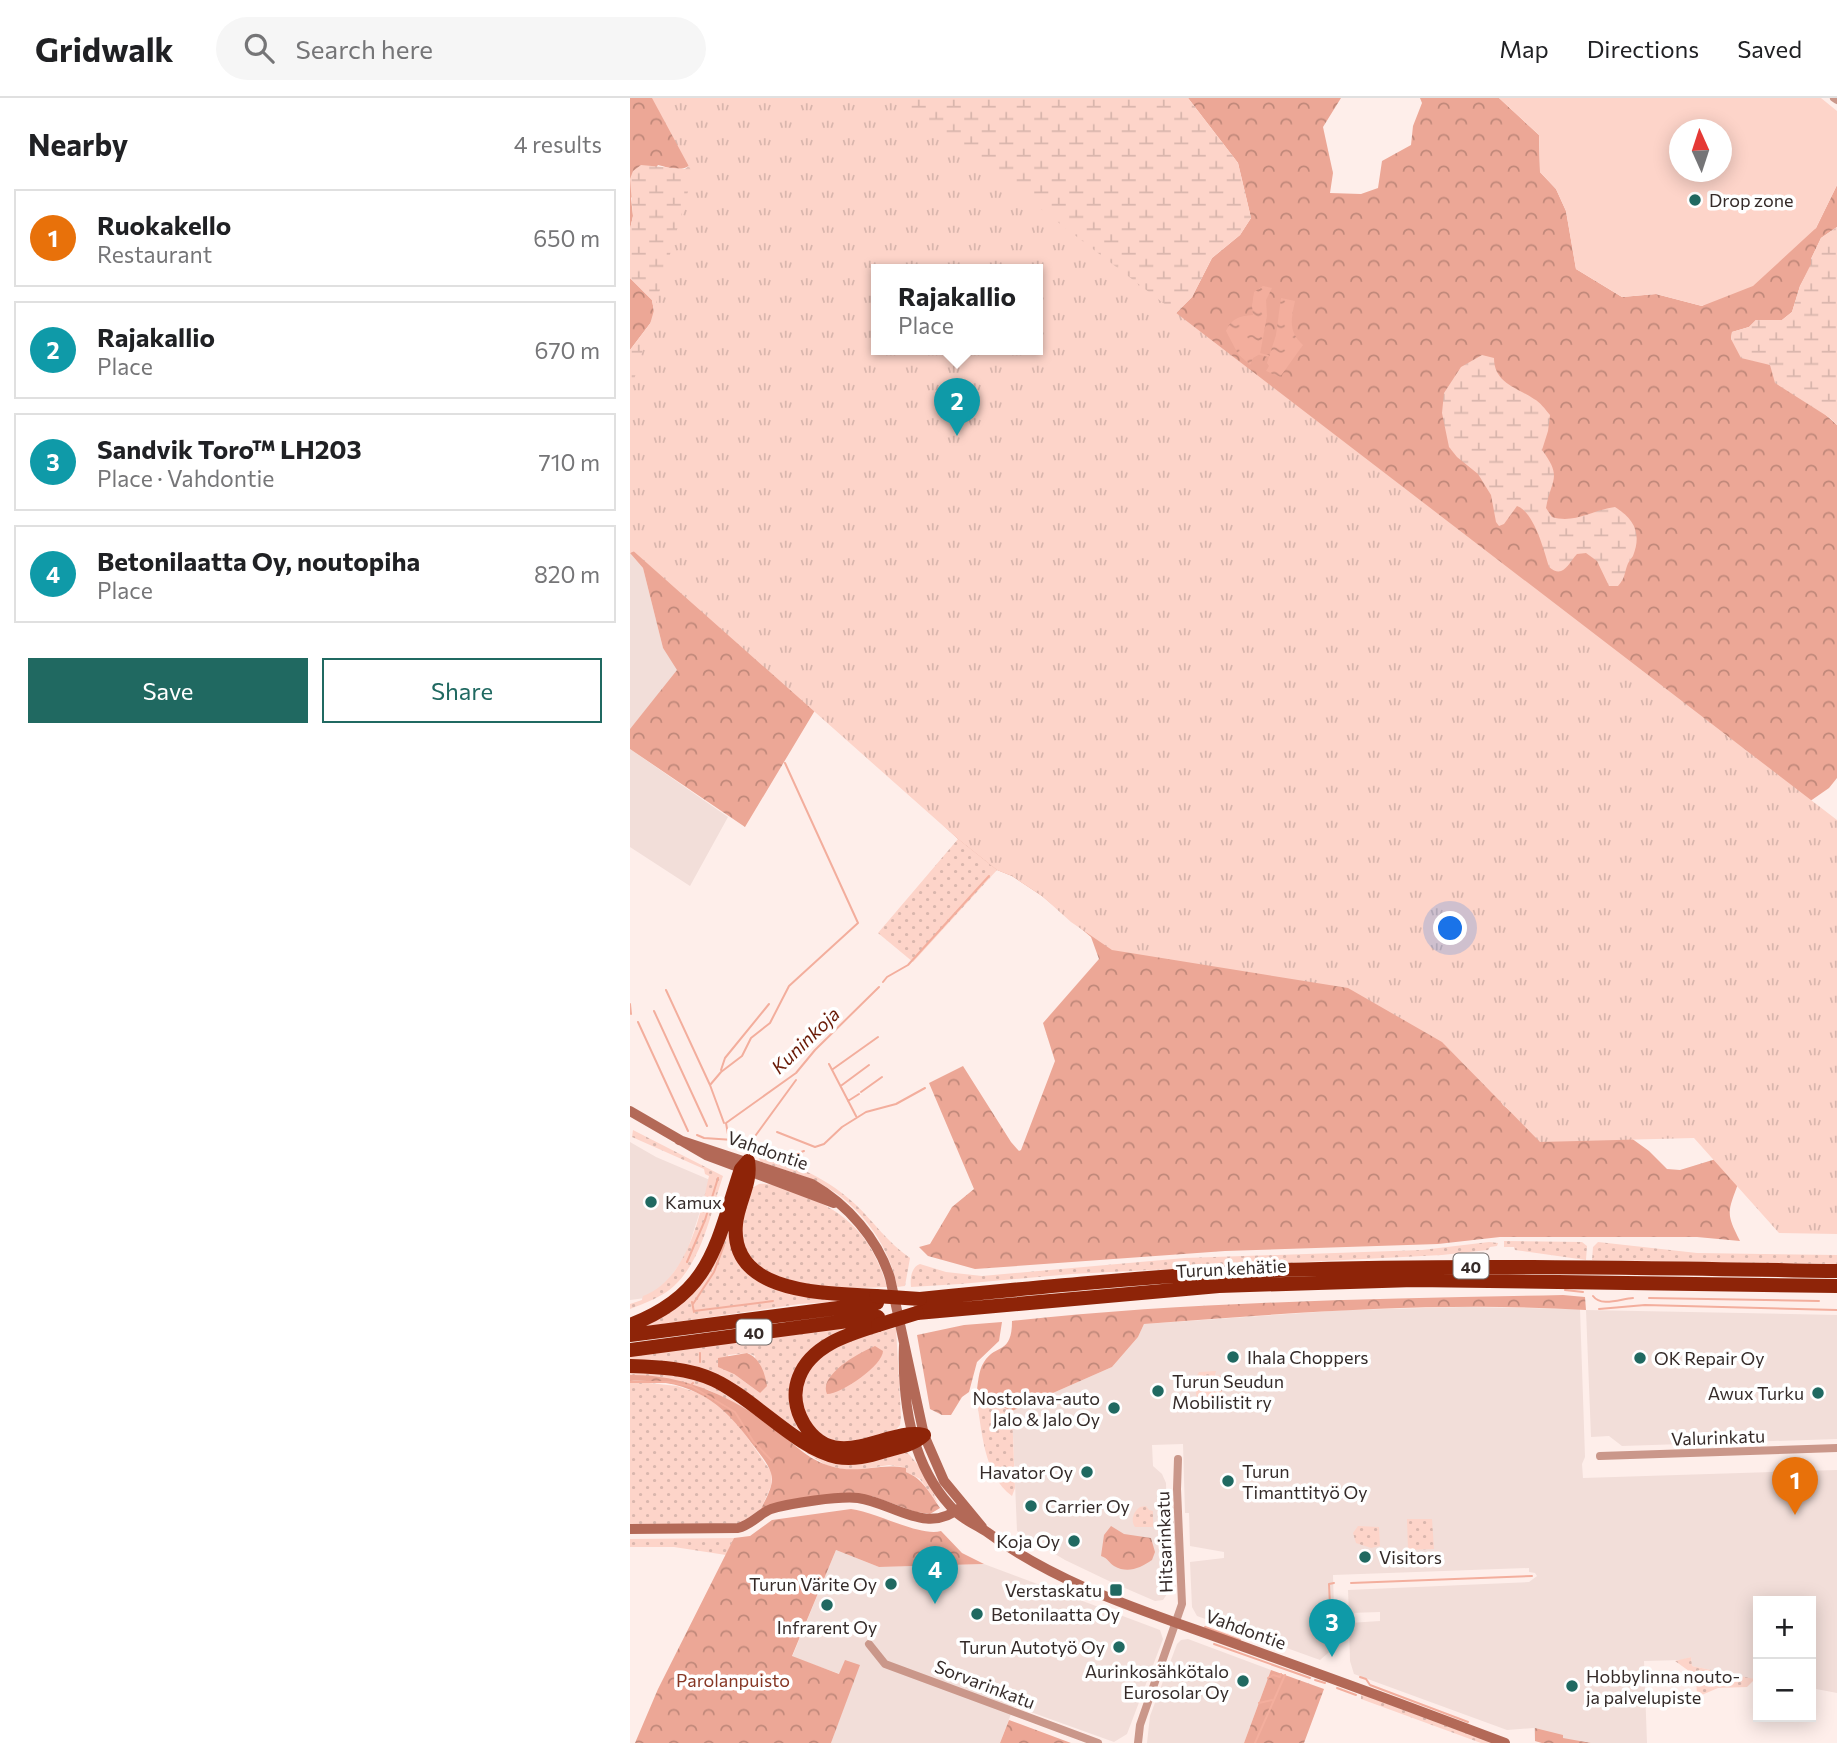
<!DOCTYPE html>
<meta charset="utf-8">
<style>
:root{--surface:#fff;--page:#f6f6f6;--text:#202124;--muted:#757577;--line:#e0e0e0;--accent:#206961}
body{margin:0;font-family:Commissioner,sans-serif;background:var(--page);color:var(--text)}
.controls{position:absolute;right:21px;bottom:21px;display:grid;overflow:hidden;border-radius:0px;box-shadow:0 4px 18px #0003}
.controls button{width:63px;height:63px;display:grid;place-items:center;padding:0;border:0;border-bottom:2px solid var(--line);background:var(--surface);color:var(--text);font:35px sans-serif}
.compass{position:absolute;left:1039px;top:21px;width:63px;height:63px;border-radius:50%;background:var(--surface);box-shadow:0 4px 18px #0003;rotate:357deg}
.you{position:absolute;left:821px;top:831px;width:24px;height:24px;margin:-18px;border:5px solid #fff;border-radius:50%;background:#1a73e8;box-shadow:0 0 0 10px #1a73e833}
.badge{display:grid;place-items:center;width:46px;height:46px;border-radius:50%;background:var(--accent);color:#fff;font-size:23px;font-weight:700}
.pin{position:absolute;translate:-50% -58px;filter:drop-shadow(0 2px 4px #0008)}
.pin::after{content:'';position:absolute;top:37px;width:24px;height:21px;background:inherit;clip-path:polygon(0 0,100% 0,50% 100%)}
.popup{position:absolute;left:241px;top:166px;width:172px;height:91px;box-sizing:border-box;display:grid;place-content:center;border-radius:0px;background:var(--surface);filter:drop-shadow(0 2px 5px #0005);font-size:23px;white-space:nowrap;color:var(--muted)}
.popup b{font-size:26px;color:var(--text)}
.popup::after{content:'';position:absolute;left:50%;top:100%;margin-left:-14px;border:14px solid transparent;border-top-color:var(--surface)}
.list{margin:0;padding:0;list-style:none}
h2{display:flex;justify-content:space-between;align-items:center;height:91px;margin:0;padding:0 28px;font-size:30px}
h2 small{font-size:23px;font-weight:400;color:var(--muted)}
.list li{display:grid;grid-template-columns:46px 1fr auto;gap:21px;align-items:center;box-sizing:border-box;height:98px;margin:0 14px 14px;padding:0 14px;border:2px solid var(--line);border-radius:0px}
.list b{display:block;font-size:26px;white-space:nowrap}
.list p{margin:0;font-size:23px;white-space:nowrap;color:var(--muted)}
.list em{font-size:23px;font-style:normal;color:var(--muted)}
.actions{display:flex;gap:14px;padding:21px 28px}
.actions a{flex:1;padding:16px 0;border:2px solid var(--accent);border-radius:0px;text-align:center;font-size:24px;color:var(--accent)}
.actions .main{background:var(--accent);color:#fff}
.icon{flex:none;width:38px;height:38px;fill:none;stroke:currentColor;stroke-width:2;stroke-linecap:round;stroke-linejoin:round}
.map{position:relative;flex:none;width:1207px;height:1645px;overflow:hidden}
header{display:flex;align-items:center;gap:42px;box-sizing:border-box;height:98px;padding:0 35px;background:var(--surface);border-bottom:2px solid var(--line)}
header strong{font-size:33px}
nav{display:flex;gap:38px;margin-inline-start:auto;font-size:24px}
.search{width:490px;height:63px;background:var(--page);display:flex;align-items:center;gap:18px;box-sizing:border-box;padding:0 24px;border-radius:38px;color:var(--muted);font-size:26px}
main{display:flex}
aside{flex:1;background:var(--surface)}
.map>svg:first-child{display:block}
.built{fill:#f2ded9}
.grass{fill:url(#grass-dots);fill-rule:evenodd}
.forest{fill:url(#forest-crowns)}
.wetland{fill:url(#wetland-marsh);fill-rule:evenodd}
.park{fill:url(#park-tufts);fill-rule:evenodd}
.pitch{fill:#fdd4c9;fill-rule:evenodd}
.water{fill:url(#water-ripples)}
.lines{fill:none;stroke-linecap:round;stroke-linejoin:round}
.stream{stroke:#f3ae9d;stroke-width:2}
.street{stroke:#ca978a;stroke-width:8}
.secondary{stroke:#b36957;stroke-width:10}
.highway{stroke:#8e2408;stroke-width:14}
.highway-bridge{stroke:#8e2408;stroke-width:14}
.poi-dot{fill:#206961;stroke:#fff;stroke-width:2.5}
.labels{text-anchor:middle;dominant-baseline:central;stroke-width:7;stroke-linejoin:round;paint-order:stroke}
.shield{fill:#fff;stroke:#726b69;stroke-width:2}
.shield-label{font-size:16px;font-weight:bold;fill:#352b29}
.poi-label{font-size:18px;fill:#352b29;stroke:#fff;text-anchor:start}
.street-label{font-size:18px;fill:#352b29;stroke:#fff}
.park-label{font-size:18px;fill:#863623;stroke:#fff}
.water-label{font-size:19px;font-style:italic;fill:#691a06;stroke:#fff}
</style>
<header>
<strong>Gridwalk</strong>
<div class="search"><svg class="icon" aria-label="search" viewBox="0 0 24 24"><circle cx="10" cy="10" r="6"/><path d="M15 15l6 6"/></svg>Search here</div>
<nav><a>Map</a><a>Directions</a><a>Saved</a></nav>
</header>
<main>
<aside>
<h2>Nearby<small>4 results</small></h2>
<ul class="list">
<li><span class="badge" style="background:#e8710a">1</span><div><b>Ruokakello</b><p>Restaurant</p></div><em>650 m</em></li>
<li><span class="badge" style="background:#0f9aa8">2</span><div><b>Rajakallio</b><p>Place</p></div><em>670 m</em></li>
<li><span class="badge" style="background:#0f9aa8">3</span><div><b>Sandvik Toro™ LH203</b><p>Place · Vahdontie</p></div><em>710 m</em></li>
<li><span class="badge" style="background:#0f9aa8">4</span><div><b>Betonilaatta Oy, noutopiha</b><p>Place</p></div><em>820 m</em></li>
</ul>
<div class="actions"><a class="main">Save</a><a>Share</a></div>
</aside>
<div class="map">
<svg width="1207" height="1645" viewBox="0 0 1207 1645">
<defs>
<pattern id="grass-dots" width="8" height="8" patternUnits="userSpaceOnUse" patternTransform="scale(1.75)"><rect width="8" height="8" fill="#fdd4c9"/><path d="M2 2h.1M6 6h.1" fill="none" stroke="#d9b6ad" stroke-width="1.8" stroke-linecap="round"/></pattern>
<pattern id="forest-crowns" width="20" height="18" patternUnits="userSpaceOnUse" patternTransform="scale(1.75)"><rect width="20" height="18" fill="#eca796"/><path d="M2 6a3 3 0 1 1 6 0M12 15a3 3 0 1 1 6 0" fill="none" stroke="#c0887a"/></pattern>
<pattern id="wetland-marsh" width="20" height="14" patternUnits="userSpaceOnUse" patternTransform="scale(1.75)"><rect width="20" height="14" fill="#fdd4c9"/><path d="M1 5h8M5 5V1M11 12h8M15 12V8" fill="none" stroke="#d9b6ad"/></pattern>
<pattern id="park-tufts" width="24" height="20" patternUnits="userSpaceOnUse" patternTransform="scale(1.75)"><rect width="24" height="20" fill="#fdd4c9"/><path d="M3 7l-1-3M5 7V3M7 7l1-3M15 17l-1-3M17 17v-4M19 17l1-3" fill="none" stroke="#d9b6ad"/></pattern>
<pattern id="water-ripples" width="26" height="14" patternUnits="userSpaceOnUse" patternTransform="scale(1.75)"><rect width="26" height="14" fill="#f3ae9d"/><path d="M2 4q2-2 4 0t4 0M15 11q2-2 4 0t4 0" fill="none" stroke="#c68e80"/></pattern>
</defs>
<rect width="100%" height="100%" fill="#feeeea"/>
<path class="built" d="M0,455L13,470L33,550L48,572L0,631Z
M0,651L98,719L60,788L0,749Z
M0,1044L26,1059L80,1082L56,1157L39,1181L28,1191L15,1200L0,1202Z
M834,1209L950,1211L955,1359L952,1366L953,1380L1207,1372V1595L1181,1590V1503H1128V1582L1062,1568L1061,1559L1052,1562L1014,1563L1017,1645H912L905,1643L904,1630L877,1632L724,1576L720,1563L719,1525L750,1523V1514L719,1515L718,1492L899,1484L907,1478L905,1475L899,1474V1470L703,1477L705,1549L690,1562L567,1518L562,1509L560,1464L594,1460V1454L560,1448L559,1415H555L553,1346L522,1347L523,1368L532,1376L536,1385L539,1493L533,1502L525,1503L481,1484L435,1462L387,1433L382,1313L482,1269L508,1239L514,1226L716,1212Z
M956,1212L1207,1217V1341L992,1348L979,1338L961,1339Z
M206,1452L249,1469L354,1466L530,1532L533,1541L497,1636L484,1644L384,1608L370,1645H201L229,1567L210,1576L162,1559Z
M558,1541L641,1572L614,1645H517L520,1618L547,1546L551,1542Z"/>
<path class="grass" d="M328,741L367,772L283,864L248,835Z
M3,1032L93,1078C81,1113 73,1161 44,1188C32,1199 15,1205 0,1211V1206L12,1202L13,1198C57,1182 70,1118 79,1078L75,1076L74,1071L2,1039Z
M128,1059C160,1062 201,1083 225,1106C244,1124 258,1145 280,1160L275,1188L267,1189C260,1146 227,1103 187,1084C170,1076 150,1071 131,1064Z
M129,1086C142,1085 154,1090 166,1095C216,1112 242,1138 257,1189L200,1191L143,1180L117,1158L110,1128L122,1090Z
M107,1095L117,1170L216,1203L170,1206L4,1230L54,1202Z
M874,1143L952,1144L957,1148L956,1162L885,1152L884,1149H874Z
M859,1144L868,1145L867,1148L860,1149L858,1152L812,1157L442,1176L330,1186L281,1189C280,1181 281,1169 290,1166L316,1174L352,1178L555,1160L792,1152Z
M968,1144L1067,1155L1207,1157V1166L962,1162L963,1149Z
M223,1228L190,1245L161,1302L198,1352L108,1291L0,1263V1257ZM118,1255L125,1258L130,1295L104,1276L98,1257Z
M266,1230L271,1319L270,1327L262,1336L209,1345L185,1333L172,1313L171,1283L193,1253L243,1234Z
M0,1272L51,1276L81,1287L183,1356L277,1354L294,1374L308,1406L290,1381L276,1374L273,1369L259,1367L220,1373L196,1367L170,1351L139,1326L79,1292L0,1277Z
M586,1273L585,1277L591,1278L592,1294L574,1315C566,1303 562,1286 569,1274Z
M0,1283L47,1288L74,1297L105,1322L142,1375L141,1388L131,1411L110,1425L0,1427Z
M346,1298L382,1313L385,1390L382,1398C353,1377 352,1331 346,1298Z
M536,1395L543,1400L545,1453L538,1454Z
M516,1408L519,1412L523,1413V1429H505C500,1422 504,1413 510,1409Z
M777,1421H802L804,1451L778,1452Z
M728,1428L749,1429L750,1448L741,1450L726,1445L723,1435Z
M104,1440L96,1457L44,1449H0V1441Z
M1061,1559L1062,1568L1125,1581L1117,1589L1088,1590L1067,1599L1066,1578L1045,1563Z
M731,1596L863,1645H851L731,1601Z"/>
<path class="forest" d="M0,0H45L61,66C51,75 40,70 28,67L1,100L3,118L0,131Z
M558,0H711L693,29L703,75L700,95L731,96L748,90L752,63L781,47L783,28L792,5L790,0H869L909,37L910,74L926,91L936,113L946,171L992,199L1026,196L1072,208L1186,130L1207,87V129L1191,140L1181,161L1182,166L1170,188L1162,214L1152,222H1126L1119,229L1102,234L1101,241L1140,267L1207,327V680L1199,690L825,950L858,981L873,1007L883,1015L1001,1040L1019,1053L1037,1071L1050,1072L1089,1060L1109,1083C1098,1114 1095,1114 1110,1143L1067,1139H870L808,1146L595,1153L345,1171L298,1158L289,1149L300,1146L322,1109L344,1091L299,985L333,968L381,1044L389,1053L391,1052L425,963L413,925L469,861L461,839L412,798L382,778L367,772L328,741L187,609L115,729L0,651V631L47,572L33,550L13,470L0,455L3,452L211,292L536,235L547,214L562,199L582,160L610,137L621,120L608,65Z
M0,180L22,202L25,219L0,252Z
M933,1197L955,1199L956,1212C809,1203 661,1215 514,1226L508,1239L482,1269L382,1313L346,1298C348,1287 348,1273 354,1264C366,1245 382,1257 382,1223C565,1203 749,1201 933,1197Z
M372,1224L369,1243L347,1264L339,1294L332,1299L321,1317H312L300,1311L287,1237L334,1227Z
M245,1248L253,1253C253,1267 212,1296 197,1296C188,1277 230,1254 245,1248Z
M117,1255C130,1260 135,1275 137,1288L130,1295L104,1276L88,1269V1260Z
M0,1277C51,1276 99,1297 140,1327C158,1340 175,1360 197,1367C228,1378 247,1364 276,1370V1374C293,1381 299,1394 310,1410L300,1416L286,1414L242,1398L131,1411C136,1400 145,1386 141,1375C138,1365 129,1355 123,1347C90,1301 59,1281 0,1283Z
M221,1411C246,1414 290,1439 311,1433L332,1455L354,1466L249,1469L206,1452L162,1558L209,1576L215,1562L230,1567L201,1645H5L28,1591L104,1440L120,1438L142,1422Z
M481,1428L494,1436L521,1440L525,1454L522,1462C510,1470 498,1476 484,1468C479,1465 478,1460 471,1458L474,1437Z
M641,1572L694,1591L674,1645H614Z
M379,1622L441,1645H370Z
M905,1630L933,1637V1640L961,1645H912L905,1643Z"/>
<path class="wetland" d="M102,0H558L608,65L621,120L610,137L582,160L562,199L547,214L536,235L0,455V252L25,219L22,202L0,180V131L3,118L0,81L3,73L11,67L55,71L61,66ZM246,172H408V252H246Z
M1207,129V327L1200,320L1145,285L1140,267L1111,260L1101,241L1102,234L1119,229L1126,222H1152L1162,214L1170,188L1181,166V161L1191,140Z
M852,257L864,260C864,285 886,289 904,301C910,304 915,311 920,317L918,333L912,352C933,380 921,381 916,410L922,419C945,426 962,412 985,409C1004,421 1012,435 1003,458C1001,461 998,464 997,468C994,477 995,480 988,488H979L967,463L956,455L947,456C938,466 933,481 919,469C914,452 904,414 887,408L874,426L869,428L866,424L861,397L848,376L827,359L819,349L812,315L814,295L831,269Z"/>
<path class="park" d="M22,0H266L1207,722V1136L1149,1135L1064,1040L910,1044L812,944L718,890L482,852L441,824L412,798L382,778L367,772L328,741L0,450V296L63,76ZM246,172H408V252H246Z"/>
<path class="pitch" d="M869,0H1191L1207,13V87L1186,130L1123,188L1072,208L1026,196L992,199L946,171L936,113L926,91L910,74L909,37ZM1050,32H1092V74H1050Z"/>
<path class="water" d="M633,188L642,190L636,202L637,218L630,256L623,260L620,267L608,256L596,233C602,220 610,218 623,217L622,208L624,194Z
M651,200L665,203C661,222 658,233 673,247L650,279L636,273L639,268L637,265L646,237Z"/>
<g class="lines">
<path class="stream" d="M630,256L638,258
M253,884L257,879L278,867L359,778
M36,892L80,987L94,1025
M0,906L1,916
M24,913L77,1028
M8,924L58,1033
M199,966L226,1018
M203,971L248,939
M91,972L95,960L139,906
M80,987L91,974L112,958L121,940L140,925L159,888L228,825L155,665
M212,987L239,967
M231,994L252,979
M218,1003L229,996
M147,1034L185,1049L194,1046L212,1029L236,1014L266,1006L295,990
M67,1037L74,1040L118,1043
M99,1042L96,1025L166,975L185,952L249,889
M117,1043L123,1041L166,982
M130,1050L157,1059L174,1053
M57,1164L75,1122L88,1080
M935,1192L953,1194
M963,1198C971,1209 990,1201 1003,1200
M1019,1200L1189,1203
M62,1204L64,1214
M63,1206L84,1174L94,1147
M969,1211L1015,1207L1207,1212
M64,1213L143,1203
M70,1255V1264
M0,1284H39L60,1288L63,1285
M61,1288L105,1314L123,1343L141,1362
M721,1485L902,1478
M575,1529L610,1542
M584,1546L680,1580
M702,1550L699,1486L704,1485
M730,1579L736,1581L740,1587L838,1624
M638,1580L643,1577L650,1579L651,1576
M685,1582L695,1585
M707,1590L726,1597
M629,1605L642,1602
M625,1645L655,1577"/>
<path class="street" d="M1204,0L1207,2
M970,1358L1207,1350
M239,1546L255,1566L468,1645
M508,1645L510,1627L552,1506L547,1391L548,1361"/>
<path class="secondary" d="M0,1013L76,1057L204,1105
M49,1042L182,1086C217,1106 248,1141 260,1180L294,1337L314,1383L352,1429
M274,1247C272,1305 282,1371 326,1414C335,1423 347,1427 357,1434C427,1486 511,1512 592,1541C687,1575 781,1609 875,1645
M0,1431L108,1430C121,1427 129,1416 141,1411C160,1405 209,1398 228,1400C264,1405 297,1438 331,1409"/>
<path class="highway" d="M118,1063C122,1085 108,1104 106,1126C99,1198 200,1195 246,1198
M290,1201C410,1189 530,1177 650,1172C836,1166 1021,1170 1207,1173
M287,1215L589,1188L784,1182L1207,1188
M0,1227C82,1196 86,1146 111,1071L118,1063
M248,1227C219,1236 181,1247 169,1279C163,1294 165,1311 174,1326C206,1378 257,1329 294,1337
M0,1237L247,1205
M0,1252L248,1219
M0,1268C29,1269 58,1270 84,1282C123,1300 169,1352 207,1359C223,1362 239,1358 255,1353C269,1349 283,1347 294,1337"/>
<path class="highway-bridge" d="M246,1198L290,1201
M248,1227L287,1215"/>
</g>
<g class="poi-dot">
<circle cx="1065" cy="102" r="7"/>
<circle cx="21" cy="1104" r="7"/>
<circle cx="603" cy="1259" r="7"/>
<circle cx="1010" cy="1260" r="7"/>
<circle cx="528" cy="1293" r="7"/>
<circle cx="1188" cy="1295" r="7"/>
<circle cx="484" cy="1310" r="7"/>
<circle cx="457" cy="1374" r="7"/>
<circle cx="598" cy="1383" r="7"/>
<circle cx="401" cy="1408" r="7"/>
<circle cx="444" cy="1443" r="7"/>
<circle cx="735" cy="1459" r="7"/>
<circle cx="261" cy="1486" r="7"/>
<rect x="479" y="1485" width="14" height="14" rx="3.5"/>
<circle cx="197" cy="1507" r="7"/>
<circle cx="347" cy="1516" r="7"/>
<circle cx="489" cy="1549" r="7"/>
<circle cx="613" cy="1583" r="7"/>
<circle cx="942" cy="1588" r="7"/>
</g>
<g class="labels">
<g class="shield">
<rect x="823.5" y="1155.5" width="35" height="25" rx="5"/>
<rect x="106.5" y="1221.5" width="35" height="25" rx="5"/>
</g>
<g class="shield-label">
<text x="841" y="1168">40</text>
<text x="124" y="1234">40</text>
</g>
<g class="poi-label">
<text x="1079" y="102">Drop zone</text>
<text x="35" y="1104">Kamux</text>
<text x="617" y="1259">Ihala Choppers</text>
<text x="1024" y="1260">OK Repair Oy</text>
<text x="542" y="1283">Turun Seudun<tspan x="542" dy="21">Mobilistit ry</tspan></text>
<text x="1174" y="1295" text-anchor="end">Awux Turku</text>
<text x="470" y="1300" text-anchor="end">Nostolava-auto<tspan x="470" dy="21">Jalo &amp; Jalo Oy</tspan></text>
<text x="612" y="1373">Turun<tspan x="612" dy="21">Timanttityö Oy</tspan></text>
<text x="443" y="1374" text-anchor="end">Havator Oy</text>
<text x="415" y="1408">Carrier Oy</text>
<text x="430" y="1443" text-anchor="end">Koja Oy</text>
<text x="749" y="1459">Visitors</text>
<text x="247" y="1486" text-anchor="end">Turun Värite Oy</text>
<text x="472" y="1492" text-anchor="end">Verstaskatu</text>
<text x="361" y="1516">Betonilaatta Oy</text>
<text x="197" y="1529" text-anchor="middle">Infrarent Oy</text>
<text x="475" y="1549" text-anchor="end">Turun Autotyö Oy</text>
<text x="599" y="1573" text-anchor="end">Aurinkosähkötalo<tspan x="599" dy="21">Eurosolar Oy</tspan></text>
<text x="956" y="1578">Hobbylinna nouto-<tspan x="956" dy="21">ja palvelupiste</tspan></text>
</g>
<g class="street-label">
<text transform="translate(138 1052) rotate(19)">Vahdontie</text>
<text transform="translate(601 1170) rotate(-3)">Turun kehätie</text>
<text transform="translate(1088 1339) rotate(-2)">Valurinkatu</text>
<text transform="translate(534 1444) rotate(-92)">Hitsarinkatu</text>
<text transform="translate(616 1531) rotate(20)">Vahdontie</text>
<text transform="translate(355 1586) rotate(21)">Sorvarinkatu</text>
</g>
<g class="park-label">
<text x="103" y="1582">Parolanpuisto</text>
</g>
<g class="water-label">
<text transform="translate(175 942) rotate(-44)">Kuninkoja</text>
</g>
</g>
</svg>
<div class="controls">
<button>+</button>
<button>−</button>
</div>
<svg class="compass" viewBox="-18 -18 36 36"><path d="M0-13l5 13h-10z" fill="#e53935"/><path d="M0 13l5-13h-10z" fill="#757577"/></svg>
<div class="you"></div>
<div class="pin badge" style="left:1165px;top:1417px;background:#e8710a">1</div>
<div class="pin badge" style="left:327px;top:338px;background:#0f9aa8">2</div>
<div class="popup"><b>Rajakallio</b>Place</div>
<div class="pin badge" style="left:702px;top:1559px;background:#0f9aa8">3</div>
<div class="pin badge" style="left:305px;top:1506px;background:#0f9aa8">4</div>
</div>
</main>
